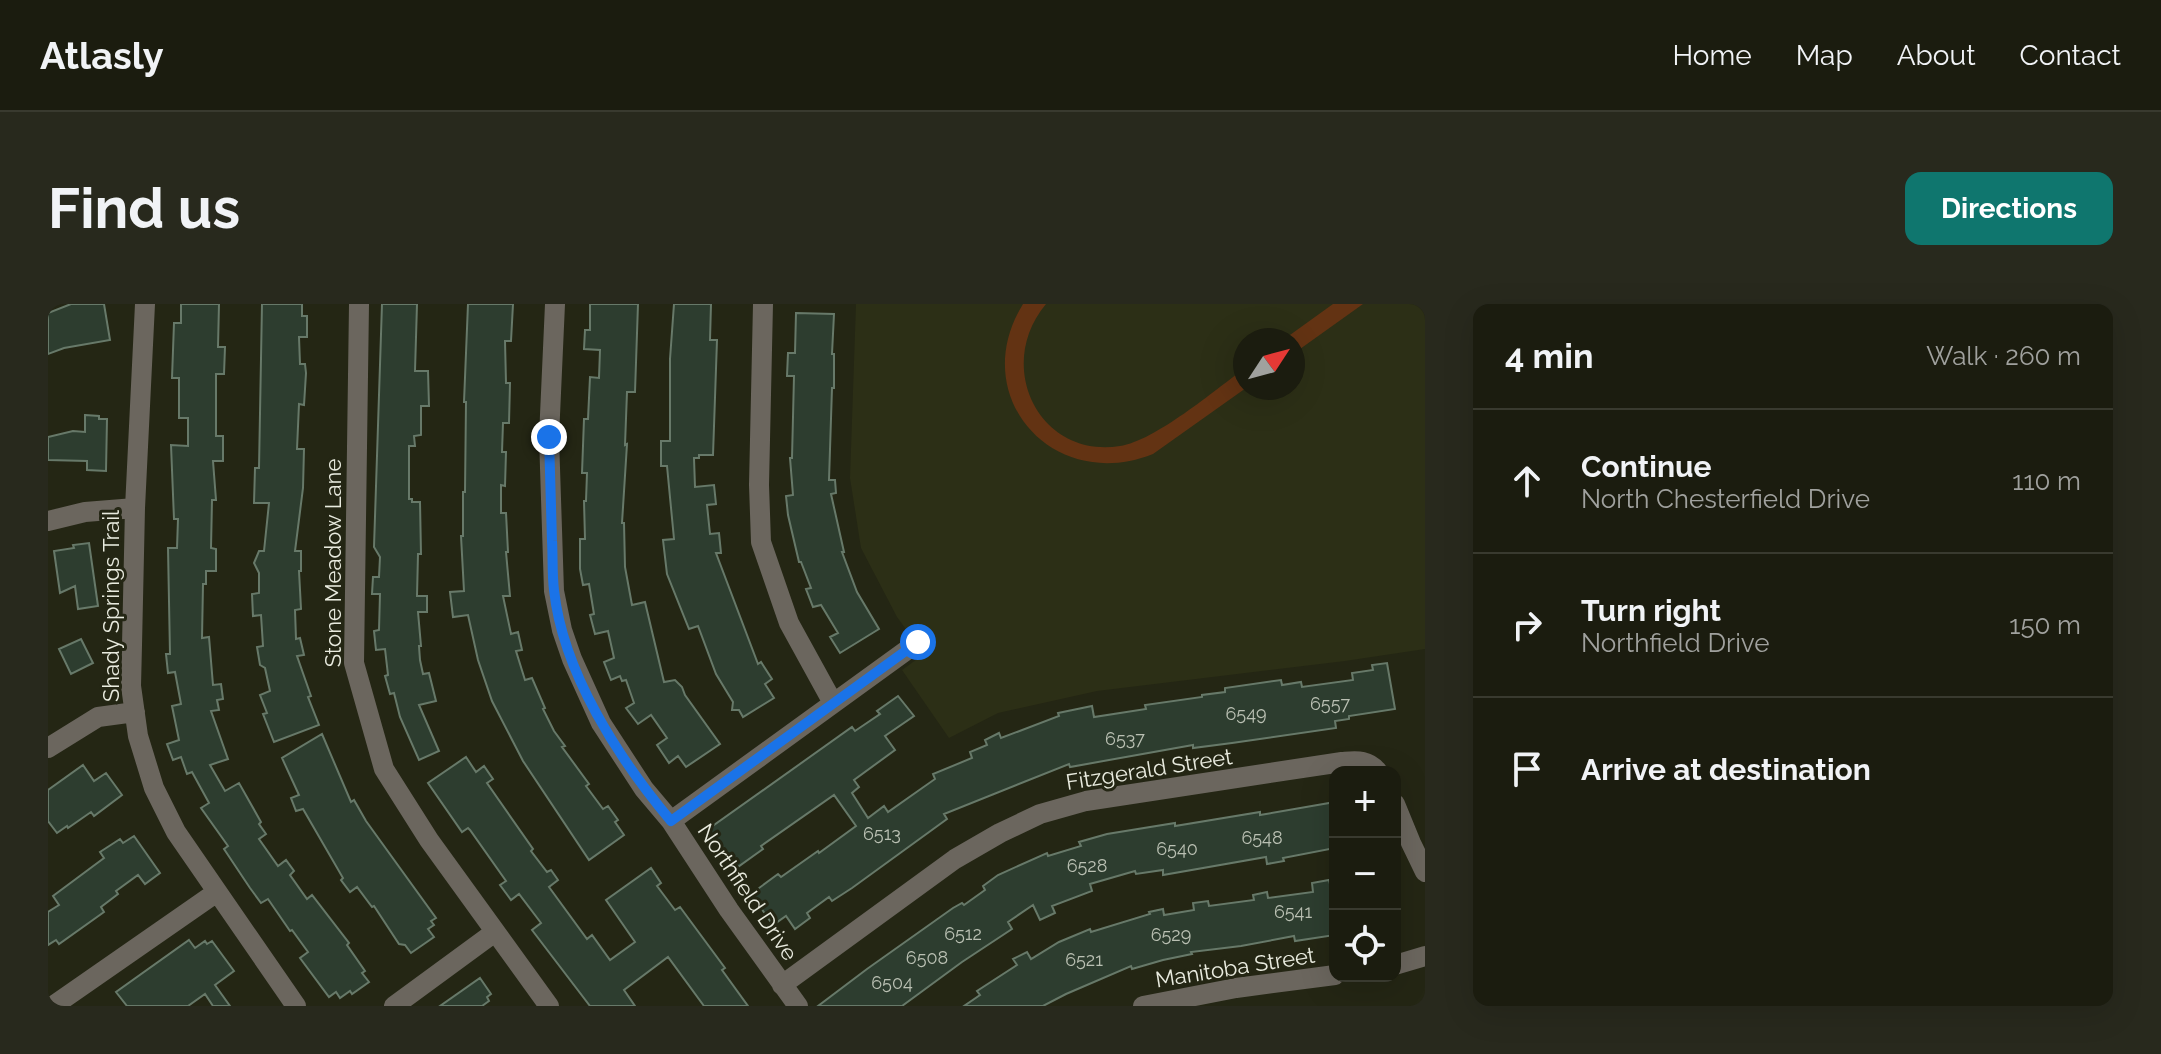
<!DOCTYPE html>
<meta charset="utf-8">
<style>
:root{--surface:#1b1c0f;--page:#28291d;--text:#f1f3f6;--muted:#a0a19e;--line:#393a2f;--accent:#0f766e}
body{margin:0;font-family:Raleway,sans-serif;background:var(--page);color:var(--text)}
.controls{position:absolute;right:24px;bottom:24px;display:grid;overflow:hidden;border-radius:16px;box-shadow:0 8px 32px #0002}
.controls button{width:72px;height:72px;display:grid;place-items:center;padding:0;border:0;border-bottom:2px solid var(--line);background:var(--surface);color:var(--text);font:40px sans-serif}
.compass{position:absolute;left:1185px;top:24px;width:72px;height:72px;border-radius:50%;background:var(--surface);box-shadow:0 8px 32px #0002;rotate:54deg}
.stop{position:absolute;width:24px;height:24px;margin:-18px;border:6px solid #1a73e8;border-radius:50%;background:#fff}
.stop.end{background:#1a73e8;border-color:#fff;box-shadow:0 2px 8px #0008}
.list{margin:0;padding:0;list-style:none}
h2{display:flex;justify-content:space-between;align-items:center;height:104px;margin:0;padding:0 32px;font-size:34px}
h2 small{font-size:26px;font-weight:400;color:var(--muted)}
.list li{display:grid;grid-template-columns:52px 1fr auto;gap:24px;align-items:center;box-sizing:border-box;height:144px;padding:0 32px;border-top:2px solid var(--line)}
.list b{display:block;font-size:30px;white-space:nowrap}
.list p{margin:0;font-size:26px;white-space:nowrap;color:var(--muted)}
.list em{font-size:26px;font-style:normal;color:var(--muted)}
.icon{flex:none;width:44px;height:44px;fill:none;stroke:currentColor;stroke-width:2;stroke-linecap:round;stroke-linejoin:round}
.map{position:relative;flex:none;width:1377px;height:702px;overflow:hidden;border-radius:16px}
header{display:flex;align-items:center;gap:48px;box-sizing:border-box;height:112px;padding:0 40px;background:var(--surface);border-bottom:2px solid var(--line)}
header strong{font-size:38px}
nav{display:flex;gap:44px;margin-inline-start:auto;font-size:28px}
.intro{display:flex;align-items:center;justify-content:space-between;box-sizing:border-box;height:192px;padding:0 48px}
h1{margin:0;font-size:56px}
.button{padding:20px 36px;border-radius:16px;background:var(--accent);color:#fff;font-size:28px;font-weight:700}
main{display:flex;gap:48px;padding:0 48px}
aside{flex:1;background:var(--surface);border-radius:16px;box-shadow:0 8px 32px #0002}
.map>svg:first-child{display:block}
.built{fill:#2c2f16;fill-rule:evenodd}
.green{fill:#633313}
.building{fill:#2d3d2f;stroke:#677969;stroke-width:2}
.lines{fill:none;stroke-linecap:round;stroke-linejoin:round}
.minor{stroke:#6b665e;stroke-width:20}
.route{stroke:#1a73e8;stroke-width:10}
.labels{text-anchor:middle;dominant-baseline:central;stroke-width:6;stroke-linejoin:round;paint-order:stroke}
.number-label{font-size:18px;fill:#bac0b3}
.street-label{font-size:22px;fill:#e9ebdf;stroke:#242614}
</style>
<header>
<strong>Atlasly</strong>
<nav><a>Home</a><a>Map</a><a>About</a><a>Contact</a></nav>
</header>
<div class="intro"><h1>Find us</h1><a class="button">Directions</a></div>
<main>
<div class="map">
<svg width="1377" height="702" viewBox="0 0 1377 702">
<rect width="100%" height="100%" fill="#242614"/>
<path class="built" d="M808,0H1377V345L1297,357L1049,387L950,409L901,434L854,366L876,350L849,313L813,244L802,174ZM1197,36H1245V84H1197Z"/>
<path class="green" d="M975,0H998C946,62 991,155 1072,142C1107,137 1167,86 1197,64L1198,84L1105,150C1005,190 918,92 975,0Z
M1285,0H1315L1245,50V36H1235Z"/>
<path class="building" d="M23,0H56L62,36L16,44L0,50V9Z
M133,0H171L170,43H177L176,70H168V132H175V157H165L168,196H164L163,244L168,245V267H158V280H155L154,334L161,333L165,381L173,380L175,395L169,396L171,406L163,407L180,455L162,461L177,487L191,479L213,518L211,520L218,530L211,535L230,562L238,556L246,567L242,571L259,595L264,591L301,639L299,641L317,667L314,669L321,678L304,690L302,687L292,694L288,688L281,693L252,654L260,648L244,626L242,627L220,595L213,599L202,584L176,545L180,542L153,504L161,499L144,468L139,470L133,453L125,456L119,440L131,436L124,402L133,400L127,368L120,369L118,350H122L120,244H129L130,215H126L123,141L140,142V114H131V74H124L126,19H133Z
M214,0H254V12H259V33H251L252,60H257L258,69L256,101L251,100L249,145H256L255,184L247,247H253V267H251L253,305L247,306L248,335L252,334L256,351L249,352L263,392L260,393L271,421L226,438L215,410L219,409L212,391L222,387L217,364L212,361L209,343L215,342L213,311L205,312L204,290L211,289V269L206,259L211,247H216L221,199H206L207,164H211Z
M334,0H369L367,67H380L381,102H373V131L366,132L367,142H361V195H364V198H372L373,250H370L369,292H379V308H370L373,342H371L372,356L375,370L381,369L388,397L371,401L391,447L371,456L352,413L346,389L342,390L337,372L340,371L337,345L328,346L326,327L331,326L332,290H324L325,273H331L332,253L326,243Z
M420,0H465L463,37H457L458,79H462L461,119H455L454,148H458L457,182L453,181V209H458L460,248H458L462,292H455L463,330L470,328L474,346L468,347L477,376L484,374L497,404L495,405L506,427L517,442L514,443L541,480L538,482L555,505L560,502L570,516L567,518L576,531L541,556L475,457L444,397L430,356L420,311L405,313L402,288L416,287L413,232H415V188H417L418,98H416Z
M542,0H590L587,88H579L577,141L579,140L574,219H576L577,263L584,301L597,298L616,378L627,376L634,383L637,391L672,440L638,463L630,452L621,459L609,441L619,434L603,411L590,420L578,404L586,399L578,376L574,377L572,372L563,376L556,358L566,354L560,327L547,330L542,311L546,310L541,280L535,281L532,265V235H537L536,197H538L539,169H534L536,115H540L542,73L551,74L552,46L536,45L537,26H542Z
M626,0H663L662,36H669L665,151H651V154H646L647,183L666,181L668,200L659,201L662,230L671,229L673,249H668L710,360L713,358L724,375L717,380L726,394L695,413L691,406H684L685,398L668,370L650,322L641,325L619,270L615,236L626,235L619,162H613V137H622V55Z
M748,9L786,10L784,50H786V84H784L781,176H787L788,189L783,190L796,248H794L809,288L831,325L792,349L782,333L790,329L773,301L765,303L758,285L763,284L753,258H751L740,211L738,192L745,191L742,154H744L746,72H739L740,49H747Z
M37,111L51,112V115H59L58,167L39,166V157L0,156V133L25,127L37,128Z
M41,239L50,302L30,305L27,282L12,289L6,247L26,244L25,241Z
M33,335L45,359L23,370L11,345Z
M1339,359L1347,405L1301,412V415L1287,417L1288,424L1184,439L1145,444V441L1022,463L1021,460L896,510L899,515L804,584L784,597L781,593L759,609L762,614L747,625L738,612L725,621L703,590L730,570L733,573L770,547L771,549L808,522L786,491L713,542L715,545L687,565L659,526L804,423L807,427L832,410L829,407L850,392L866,412L837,432L847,446L806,476L811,483L804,489L820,514L836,502L840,508L887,475L885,470L924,454L922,448L939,441L937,436L951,429L953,434L1011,412L1010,409L1044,402L1046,413L1098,405L1097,401L1154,393V391L1177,388V384L1233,376L1234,381L1253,378L1254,383L1305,376L1304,369L1325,366L1324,361Z
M274,430L303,498L306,496L318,517L388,614L383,617L386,621L380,625L386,633L363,649L357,641L351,640L326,602L324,603L309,583L302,588L293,576L295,574L255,505L248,507L243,494L251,491L234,454Z
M418,453L428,468L436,462L445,475L439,479L485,545L483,547L499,568L503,566L510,576L501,583L539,635L544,631L562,656L587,638L558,596L603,564L613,579L609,582L627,606L632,603L677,664L674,666L700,702H656L620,653L576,686L587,702H542L484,626L493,619L471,590L463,596L452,581L458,577L422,526L420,524L414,528L380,479Z
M35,461L46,477L58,469L74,491L46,512L43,508L20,524L19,522L9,529L0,517V486Z
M1287,498V544L1235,554L1236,557L1219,560L1218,553L1115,571V566L1088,570L1087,567L1042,580L1044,587L1004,602L1007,609L992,616L985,601L960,618L964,625L914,658L854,702H770L819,665L905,604L914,599L916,601L937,586L935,582L950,571L999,549L1000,552L1033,542L1031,538L1059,530L1127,519V522L1212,508V511Z
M86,532L112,569L97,580L90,571L68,587L70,590L53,603L56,608L11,640L8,636L0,641V608L11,601L5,592L56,554L52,548L72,535L75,539Z
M1281,576L1283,584L1287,583V631L1247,637L1246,632L1193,642L1143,648L1144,650L1115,656L1084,665L1083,662L1018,690L995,702H916L932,691L929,687L969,661L965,655L979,648L983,655L1011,638L1042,625L1043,628L1102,610L1101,608L1115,605L1116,611L1146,606L1145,599L1160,597L1161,602L1206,596L1205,591L1219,588L1220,594L1265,588L1264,579Z
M141,636L147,644L157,637L159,640L164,637L186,667L167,681L182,702H165L157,690L140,702H79L68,688Z
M432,674L443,690L439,693L441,697L434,702H392Z"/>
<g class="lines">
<path class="minor" d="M97,0L87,204L84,341L83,382L90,432L106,484L128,528L248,702
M311,0L306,359L336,465L381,536L501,702
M507,0L501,133L506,287L514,326L524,355L553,419L596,485L623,517L681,606L750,702
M715,0L711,181L713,238L741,319L785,399
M0,217L37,208L87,204
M0,444L50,413L87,408
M1347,500L1363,539L1377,568
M623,517L870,338
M1347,661L1377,652
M734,681L907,555L952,529L992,510L1038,497L1294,458C1308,457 1320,455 1330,468
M5,702L169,588
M346,702L447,628
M1095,702L1188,684L1287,671"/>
</g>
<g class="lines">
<path class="route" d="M501,133C502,168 503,203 504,237C505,253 504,270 506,286C515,369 571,455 623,517L870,338"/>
</g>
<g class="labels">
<g class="number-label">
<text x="1282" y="399">6557</text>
<text x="1198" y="409">6549</text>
<text x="1077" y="434">6537</text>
<text x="834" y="529">6513</text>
<text x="1214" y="533">6548</text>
<text x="1129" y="544">6540</text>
<text x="1039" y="561">6528</text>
<text x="1245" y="607">6541</text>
<text x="915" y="629">6512</text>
<text x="1123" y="630">6529</text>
<text x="879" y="653">6508</text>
<text x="1036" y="655">6521</text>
<text x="844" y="678">6504</text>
</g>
<g class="street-label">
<text transform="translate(285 259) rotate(-90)">Stone Meadow Lane</text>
<text transform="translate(63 302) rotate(-90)">Shady Springs Trail</text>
<text transform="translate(1101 465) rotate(-9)">Fitzgerald Street</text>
<text transform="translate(700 588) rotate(56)">Northfield Drive</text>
<text transform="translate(1187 663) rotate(-9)">Manitoba Street</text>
</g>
</g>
</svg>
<div class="controls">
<button>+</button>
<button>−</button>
<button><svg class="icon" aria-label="locate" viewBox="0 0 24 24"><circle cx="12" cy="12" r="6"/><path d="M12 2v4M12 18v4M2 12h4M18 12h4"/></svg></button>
</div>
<svg class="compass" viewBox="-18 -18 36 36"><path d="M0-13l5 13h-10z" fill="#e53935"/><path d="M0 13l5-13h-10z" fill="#a0a19e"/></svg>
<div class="stop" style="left:870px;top:338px"></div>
<div class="stop end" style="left:501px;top:133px"></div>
</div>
<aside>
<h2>4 min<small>Walk · 260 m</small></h2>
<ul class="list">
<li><svg class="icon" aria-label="ahead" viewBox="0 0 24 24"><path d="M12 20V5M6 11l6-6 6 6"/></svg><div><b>Continue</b><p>North Chesterfield Drive</p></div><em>110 m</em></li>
<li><svg class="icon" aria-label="right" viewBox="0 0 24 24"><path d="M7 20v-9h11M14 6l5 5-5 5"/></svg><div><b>Turn right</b><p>Northfield Drive</p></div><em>150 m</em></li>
<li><svg class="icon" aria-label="arrive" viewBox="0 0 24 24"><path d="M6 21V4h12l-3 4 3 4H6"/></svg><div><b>Arrive at destination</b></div></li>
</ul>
</aside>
</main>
